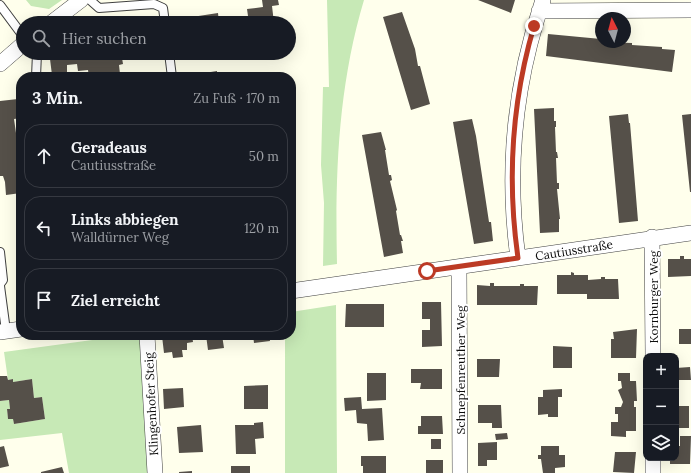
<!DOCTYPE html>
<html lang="de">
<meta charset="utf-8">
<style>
:root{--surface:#171b24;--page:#20242c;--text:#f1f3f6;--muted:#9ea1a6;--line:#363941}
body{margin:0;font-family:Lora,serif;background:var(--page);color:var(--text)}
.controls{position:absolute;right:12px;bottom:12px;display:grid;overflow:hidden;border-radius:8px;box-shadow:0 4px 16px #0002}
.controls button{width:36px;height:36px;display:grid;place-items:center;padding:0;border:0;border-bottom:1px solid var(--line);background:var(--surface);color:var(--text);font:20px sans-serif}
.compass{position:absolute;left:595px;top:12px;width:36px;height:36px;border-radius:50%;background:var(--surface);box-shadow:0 4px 16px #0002;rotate:354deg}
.stop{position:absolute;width:12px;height:12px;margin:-9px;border:3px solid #bc3a25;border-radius:50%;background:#fff}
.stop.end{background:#bc3a25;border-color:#fff;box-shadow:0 1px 4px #0008}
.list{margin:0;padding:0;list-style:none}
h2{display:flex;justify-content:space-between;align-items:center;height:52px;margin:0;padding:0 16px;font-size:17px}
h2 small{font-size:13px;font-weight:400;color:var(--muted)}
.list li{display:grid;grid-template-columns:26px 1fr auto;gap:12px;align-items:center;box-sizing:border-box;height:64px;margin:0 8px 8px;padding:0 8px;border:1px solid var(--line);border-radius:16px}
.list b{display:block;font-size:15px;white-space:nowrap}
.list p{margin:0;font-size:13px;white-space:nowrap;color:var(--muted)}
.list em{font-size:13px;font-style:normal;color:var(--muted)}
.icon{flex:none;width:22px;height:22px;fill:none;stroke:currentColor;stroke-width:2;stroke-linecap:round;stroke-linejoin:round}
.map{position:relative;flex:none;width:691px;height:473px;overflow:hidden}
.search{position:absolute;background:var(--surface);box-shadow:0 4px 16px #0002;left:16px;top:16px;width:280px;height:44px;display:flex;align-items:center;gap:10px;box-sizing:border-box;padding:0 14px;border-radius:22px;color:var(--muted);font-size:15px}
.panel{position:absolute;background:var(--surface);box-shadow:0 4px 16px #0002;left:16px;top:72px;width:280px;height:268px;border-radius:16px}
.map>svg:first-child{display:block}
.green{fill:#c7e9b6}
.building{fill:#555049}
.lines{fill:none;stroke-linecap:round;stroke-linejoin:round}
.lane-casing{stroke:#404040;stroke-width:10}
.street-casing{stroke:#404040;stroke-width:16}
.lane{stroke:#fff;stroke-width:8}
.street{stroke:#fff;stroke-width:15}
.route{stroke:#bc3a25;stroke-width:5}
.labels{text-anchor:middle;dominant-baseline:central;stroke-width:4;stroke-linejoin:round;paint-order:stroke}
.street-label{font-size:12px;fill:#0d0d0d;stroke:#fff}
</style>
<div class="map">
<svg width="691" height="473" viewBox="0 0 691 473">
<rect width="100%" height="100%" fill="#ffffec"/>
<path class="green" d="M26,0H62L49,9L31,6Z
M327,0H364C338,87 335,174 337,264L323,266L324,203L321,165L323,87H329Z
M336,305L337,473H285V335H291V312Z
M129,335H141L150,473H69L62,433L0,440V401L9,400L10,409L7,410L8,419H13L14,424L45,419L42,397L34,398L32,379L13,382V379L8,380L4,352Z"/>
<path class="building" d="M262,0H278L279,5L272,6L274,23H249L247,9L263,7Z
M478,0H515L511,13Z
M402,12L415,49L418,66H420L430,104L411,110L383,17Z
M218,13L219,23H193L192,17Z
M548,34L601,39V42L632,43V45L662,47V49L675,50L672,72L546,56Z
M62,53H149V55L122,58L123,64L119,65L120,74L89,77L88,70L78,71L77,64L67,65V72L52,75L50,59L62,57Z
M222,53H255V54L223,59Z
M217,71V77H192V75Z
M18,99L19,105H21V118L14,119L21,168V193L6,195L5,182L3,176H0V101Z
M554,108V121H556V127H555L556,152H557L558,158H556L557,183H559V189H557L560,219H559V232L540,233L534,109Z
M628,114L629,123H630L638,221L619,223L609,116Z
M691,114V192H690L682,115Z
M472,119L476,136L489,222H491L493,241L474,244L453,122Z
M381,132L386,150H385L389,175H391L392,180L390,181L397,210L396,211L400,235H401L403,241H401L403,253L384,257L362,135Z
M680,256H684V259H691V276L668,277V259H680Z
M571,272L574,273V275H588V280L601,279V277H605V279H618L619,299H587V294H557V275H571Z
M490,283H494V286H520V284H524V286H538L537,305H477V285L490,286Z
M422,302H441L442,346L422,347V330H430V319H422Z
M346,304H384V327H345Z
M637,329L636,358H611V339H614L613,332Z
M679,329H691V344H679Z
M172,335H192L193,342L187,343V350H182L183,357L173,358L172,352L164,353L162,336Z
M206,335H222L224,348L208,350Z
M237,335H242L243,339L237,340Z
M253,335H269L270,341L254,343Z
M553,346L572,347V368H553Z
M477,359H500L499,377H477Z
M690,367L691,380H676V368Z
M411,369H442V389H420L421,383H411Z
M367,373H386V400L367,401Z
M618,373H630V381H636L637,401H634V407H636V431H626V437L611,436V422H618V414H615V407H621L623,402L618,390L622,388L621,381H618Z
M0,376H7L8,380L13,379V382L32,379L34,398L42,397L45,419L14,424L13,419H8L7,409H10L9,400L0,401Z
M268,385V409H244V386Z
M183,388L184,407L164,409L163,389Z
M562,389V397H558V417H548V414L538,415V397H543V390Z
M361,397L362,409L382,408L384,440L368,441L367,424L357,423L356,410L345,411L344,398Z
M478,405H501L502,428H492V423H478Z
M679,406H689V428H676V411H679Z
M421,416H442L443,434H418V426H421Z
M263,422L264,438L255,439L256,454H236L235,425H254V423Z
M201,425L203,452L179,453L177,427Z
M507,433L508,439L496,440L495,434Z
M680,436H691L690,464H670V458H676V446H680Z
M431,439H441V449H431Z
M497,442V460H487V466H478V443Z
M4,446L9,466L0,468V447Z
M541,446H559V455H565V467L555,468V473H543L541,459H538V455H541Z
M615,452H636L634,473L613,472Z
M361,456H386V473H363V466H361Z
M426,460H443V473H426Z
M231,466H250V473H231Z
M62,467L64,473H41V472Z
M192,471V473H179V472Z"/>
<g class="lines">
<g class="lane-casing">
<path id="lane" d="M90,0L99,8L154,4L163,8L165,23
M0,5L23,36
M169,53L172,77
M36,77L37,53
M0,252L3,280L0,284
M0,286L6,331"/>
</g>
<g class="street-casing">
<path id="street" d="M539,11L691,10
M51,23L81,0
M0,64L23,44
M652,237L653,356
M518,258C506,169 514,85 543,0
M459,267L460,473
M291,291L691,233
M0,332L21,329
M147,335L155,473
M653,458V473"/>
</g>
<use href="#lane" class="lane"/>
<use href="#street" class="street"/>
</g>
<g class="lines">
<path class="route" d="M427,271L518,258C507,180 512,101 534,26"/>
</g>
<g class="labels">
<g class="street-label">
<text transform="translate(574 250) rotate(-9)">Cautiusstraße</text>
<text transform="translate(653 297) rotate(-90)">Kornburger Weg</text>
<text transform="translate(460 370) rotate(-90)">Schnepfenreuther Weg</text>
<text transform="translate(151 404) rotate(-93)">Klingenhofer Steig</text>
</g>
</g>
</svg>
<div class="controls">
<button>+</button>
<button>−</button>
<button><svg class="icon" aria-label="layers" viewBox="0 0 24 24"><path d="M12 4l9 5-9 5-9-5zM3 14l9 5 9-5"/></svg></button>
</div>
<svg class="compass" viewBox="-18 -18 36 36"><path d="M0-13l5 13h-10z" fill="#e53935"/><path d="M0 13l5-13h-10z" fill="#9ea1a6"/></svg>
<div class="stop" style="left:427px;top:271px"></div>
<div class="stop end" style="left:534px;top:26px"></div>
<div class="search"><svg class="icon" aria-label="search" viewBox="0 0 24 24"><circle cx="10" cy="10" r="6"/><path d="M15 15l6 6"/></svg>Hier suchen</div>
<section class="panel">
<h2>3 Min.<small>Zu Fuß · 170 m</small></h2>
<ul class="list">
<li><svg class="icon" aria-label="ahead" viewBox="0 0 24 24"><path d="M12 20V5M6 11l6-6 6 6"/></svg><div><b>Geradeaus</b><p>Cautiusstraße</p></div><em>50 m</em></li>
<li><svg class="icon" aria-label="left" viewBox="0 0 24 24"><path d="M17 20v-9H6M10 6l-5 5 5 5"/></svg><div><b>Links abbiegen</b><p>Walldürner Weg</p></div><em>120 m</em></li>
<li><svg class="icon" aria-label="arrive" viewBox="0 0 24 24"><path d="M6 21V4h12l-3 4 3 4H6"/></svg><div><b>Ziel erreicht</b></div></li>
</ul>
</section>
</div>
